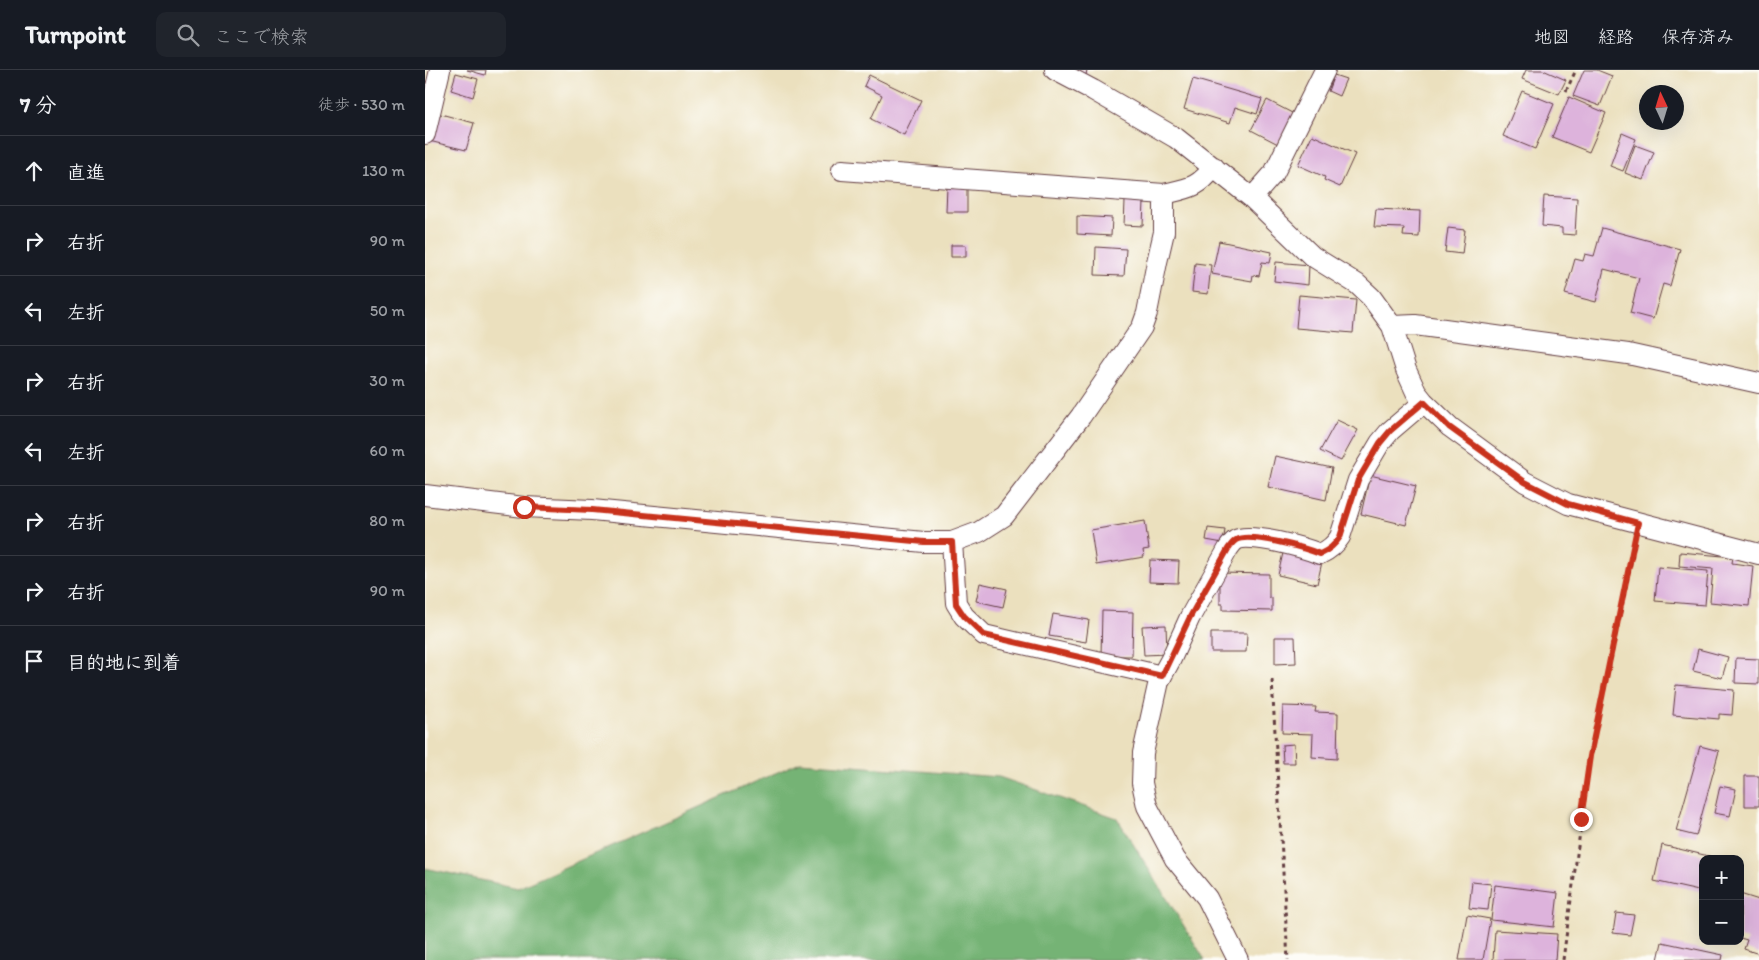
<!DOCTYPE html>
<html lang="ja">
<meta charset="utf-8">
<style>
:root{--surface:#171b24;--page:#20242c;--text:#f1f3f6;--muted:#9ea1a6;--line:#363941}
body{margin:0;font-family:Itim,"Klee One",sans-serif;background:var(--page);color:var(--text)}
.controls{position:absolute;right:15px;bottom:15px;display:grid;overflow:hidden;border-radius:10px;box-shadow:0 5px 20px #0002}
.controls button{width:45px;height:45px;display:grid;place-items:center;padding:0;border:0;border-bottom:1px solid var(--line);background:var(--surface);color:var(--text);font:25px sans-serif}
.compass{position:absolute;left:1214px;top:15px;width:45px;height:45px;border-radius:50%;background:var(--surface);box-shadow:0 5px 20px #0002;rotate:356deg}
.stop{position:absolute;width:15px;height:15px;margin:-11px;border:4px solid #c8321e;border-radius:50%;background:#fff}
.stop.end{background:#c8321e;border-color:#fff;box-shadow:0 1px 5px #0008}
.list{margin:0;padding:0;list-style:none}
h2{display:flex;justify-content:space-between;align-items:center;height:65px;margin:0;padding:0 20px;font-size:21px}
h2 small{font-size:16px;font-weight:400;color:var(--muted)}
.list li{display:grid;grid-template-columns:32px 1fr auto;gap:15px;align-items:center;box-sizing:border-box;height:70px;padding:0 20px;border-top:1px solid var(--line)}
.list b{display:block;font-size:19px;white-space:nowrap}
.list em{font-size:16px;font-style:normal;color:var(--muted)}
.icon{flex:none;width:28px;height:28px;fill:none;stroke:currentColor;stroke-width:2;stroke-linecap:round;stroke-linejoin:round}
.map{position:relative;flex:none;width:1334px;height:890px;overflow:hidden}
header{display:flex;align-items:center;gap:30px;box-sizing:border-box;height:70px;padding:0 25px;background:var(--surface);border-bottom:1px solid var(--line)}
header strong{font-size:24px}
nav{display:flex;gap:28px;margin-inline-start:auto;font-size:18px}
.search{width:350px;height:45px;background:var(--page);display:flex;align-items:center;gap:12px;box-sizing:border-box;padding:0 18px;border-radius:10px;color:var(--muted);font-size:19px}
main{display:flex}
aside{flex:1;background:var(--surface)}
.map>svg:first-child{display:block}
.forest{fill:#75b374;stroke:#606950}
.building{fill:#ddb3dc}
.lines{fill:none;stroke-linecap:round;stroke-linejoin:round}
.minor-casing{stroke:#623c41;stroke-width:22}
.path{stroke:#623c41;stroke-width:3;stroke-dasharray:4 4;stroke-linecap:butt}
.minor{stroke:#fff;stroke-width:20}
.route{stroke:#c8321e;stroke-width:6}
</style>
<header>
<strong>Turnpoint</strong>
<div class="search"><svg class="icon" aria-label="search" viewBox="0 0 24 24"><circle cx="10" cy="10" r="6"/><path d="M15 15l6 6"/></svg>ここで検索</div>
<nav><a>地図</a><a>経路</a><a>保存済み</a></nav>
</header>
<main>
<aside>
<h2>7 分<small>徒歩 · 530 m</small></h2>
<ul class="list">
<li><svg class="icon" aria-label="ahead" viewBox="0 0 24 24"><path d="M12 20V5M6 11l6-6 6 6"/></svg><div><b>直進</b></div><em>130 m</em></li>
<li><svg class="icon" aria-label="right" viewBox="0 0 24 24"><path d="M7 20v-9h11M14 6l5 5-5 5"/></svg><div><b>右折</b></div><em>90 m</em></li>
<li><svg class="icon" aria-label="left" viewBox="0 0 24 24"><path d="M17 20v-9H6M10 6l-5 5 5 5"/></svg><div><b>左折</b></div><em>50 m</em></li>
<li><svg class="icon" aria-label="right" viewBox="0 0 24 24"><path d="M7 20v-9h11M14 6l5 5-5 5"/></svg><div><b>右折</b></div><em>30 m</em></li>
<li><svg class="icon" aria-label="left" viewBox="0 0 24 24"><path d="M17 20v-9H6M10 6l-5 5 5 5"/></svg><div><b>左折</b></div><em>60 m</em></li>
<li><svg class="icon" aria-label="right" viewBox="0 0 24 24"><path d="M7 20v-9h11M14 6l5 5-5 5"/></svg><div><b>右折</b></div><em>80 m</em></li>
<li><svg class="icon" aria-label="right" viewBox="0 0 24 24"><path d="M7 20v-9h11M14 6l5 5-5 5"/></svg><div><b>右折</b></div><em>90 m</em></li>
<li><svg class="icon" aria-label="arrive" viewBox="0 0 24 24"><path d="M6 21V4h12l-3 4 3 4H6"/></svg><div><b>目的地に到着</b></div></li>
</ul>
</aside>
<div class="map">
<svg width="1334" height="890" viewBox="0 0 1334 890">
<rect width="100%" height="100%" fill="#fdfcf7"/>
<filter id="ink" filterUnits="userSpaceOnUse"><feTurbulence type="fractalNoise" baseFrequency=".02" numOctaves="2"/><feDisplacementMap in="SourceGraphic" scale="10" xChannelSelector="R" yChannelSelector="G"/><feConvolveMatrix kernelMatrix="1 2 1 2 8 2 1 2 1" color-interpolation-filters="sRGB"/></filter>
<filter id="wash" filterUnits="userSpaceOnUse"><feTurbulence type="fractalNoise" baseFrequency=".0096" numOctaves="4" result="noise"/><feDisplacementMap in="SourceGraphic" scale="20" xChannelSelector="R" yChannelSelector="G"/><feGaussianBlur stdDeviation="1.12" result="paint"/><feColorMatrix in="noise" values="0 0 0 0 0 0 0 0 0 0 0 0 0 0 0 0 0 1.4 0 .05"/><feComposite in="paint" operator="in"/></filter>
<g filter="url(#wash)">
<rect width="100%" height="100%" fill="#ebe0be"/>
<path class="forest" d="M375,692L574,707L692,748L780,890H0V798L93,818Z"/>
<g id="blocks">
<path class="building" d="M42,0H61L60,5Z
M649,0H662L661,5Z
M1101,0H1118L1141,10L1134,24L1097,9Z
M1159,0H1172L1187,6L1175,36L1148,26Z
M31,3L53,9L48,27L26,20Z
M444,5L496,30L479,65L446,49L457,25L439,16Z
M909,5L921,9L914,26L903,21Z
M768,9L837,29L832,44L810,37L805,53L759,39Z
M1097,21L1129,34L1110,79L1078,66Z
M1144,27L1181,43L1164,82L1127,67Z
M842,30L869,44L853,74L826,60Z
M12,43L49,53L41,80L4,71Z
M1197,63L1211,69L1198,101L1185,96Z
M887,65L930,84L915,117L899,110L900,107L873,95Z
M1210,75L1229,82L1218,110L1200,103Z
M522,116L542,117V142H521Z
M1119,126L1152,128L1150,165L1137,164V158L1117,156Z
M700,131H719L718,156L699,155Z
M951,139L995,141L994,167L978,166L979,158L949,157Z
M652,146L687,148L686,166L652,164Z
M1023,158L1040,160L1037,184L1020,182Z
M1177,158L1255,179L1245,216L1238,214L1228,249L1205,243L1214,208L1179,199L1171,232L1140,224L1150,189L1158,191L1160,184L1169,186Z
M794,171L847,182L845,193L837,192L834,206L828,205L827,211L787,204Z
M526,175H541V187H526Z
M671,177L701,179L699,206L670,205Z
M851,192L884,195L883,215L849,211Z
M770,193L786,195L783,224L767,222Z
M874,225L931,230L928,263L871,258Z
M912,350L933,360L916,391L895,381Z
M850,386L907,398L901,430L843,417Z
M945,405L991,416L981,455L936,444Z
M720,451L724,479L718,480L719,487L671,495L666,460Z
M783,458L800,460L798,473L781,470Z
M1255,482L1308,487L1307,493L1328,496L1324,536L1285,532L1288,499L1254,496Z
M858,483L897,492L892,514L853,505Z
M725,490L754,491L753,513L724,512Z
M1233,497L1283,501L1280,535L1230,531Z
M795,503L844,504V528H847V541L798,540V534H795Z
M555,513L582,519L578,537L551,531Z
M677,541L708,542L707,586H676Z
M628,544L664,550L661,572L624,566Z
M741,555L742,584L719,585L717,556Z
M786,563H822L821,582H786Z
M850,567H870L871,593L850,594Z
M1273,579L1303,587L1297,608L1268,601Z
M1311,588L1334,589V614L1310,613Z
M1251,615L1309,620L1307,645L1294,644V649L1248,645Z
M858,636L891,637L890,642L913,643L912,689L887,687L888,664L857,663Z
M869,674L870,693H858L857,675Z
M1275,676L1294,681L1271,766L1251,761Z
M1320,706H1334V736H1320Z
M1295,716L1311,719L1305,746L1289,743Z
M1237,775L1292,788L1278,789V822L1229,811Z
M1047,812L1066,814L1063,840L1044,838Z
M1070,815L1133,823L1129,857L1066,850Z
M1315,824L1334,830V884L1319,879L1322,870L1315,868Z
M1191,843L1209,845L1205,865L1188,863Z
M1042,845L1065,849L1058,890H1034Z
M1070,860L1132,864L1130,890H1068Z
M1237,872L1298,885L1297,890H1233Z"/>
</g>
</g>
<g filter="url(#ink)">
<use href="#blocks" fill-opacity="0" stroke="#623c41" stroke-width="1"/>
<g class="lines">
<g class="minor-casing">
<path id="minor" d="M630,0L668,20L751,68L827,128L887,186L932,214L946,227L967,256L981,300L991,322L999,332L1025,357L1100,412L1143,434L1334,484
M0,64L15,0
M417,100L739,124C764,118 773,118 789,97
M827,128L849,103L900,0
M967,256L990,255L1203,284L1334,313
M0,425L99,437L167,440L499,472H527L554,462L579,446L656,346L717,257L722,243L732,192L739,162V124
M527,472L531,533L539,546L559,565L737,606
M813,890L782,828L750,789L722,736L717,713L718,683L734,611L746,589L765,547L803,479C805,476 808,472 811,470C824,462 880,478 895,484C904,480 910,475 915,467L933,410L955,373L965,361L999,332"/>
</g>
<path class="path" d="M1141,21L1151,0
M847,610L863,890
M1138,890L1165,686L1210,472"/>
<use href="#minor" class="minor"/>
</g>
</g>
<g class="lines" filter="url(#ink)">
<path class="route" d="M99,437L167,440L499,472H527L531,534L539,546L559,565L737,606L765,547L803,479C805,476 808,472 811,470C824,462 880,478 895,484C904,480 910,475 915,467L933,410L955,373L965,361L999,332L1024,357L1100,412L1143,434L1213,453L1165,686L1156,749"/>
</g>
</svg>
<div class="controls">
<button>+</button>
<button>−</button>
</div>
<svg class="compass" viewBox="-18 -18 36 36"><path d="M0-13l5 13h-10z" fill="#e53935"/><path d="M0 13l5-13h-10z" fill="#9ea1a6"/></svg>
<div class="stop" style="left:99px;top:437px"></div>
<div class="stop end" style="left:1156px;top:749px"></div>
</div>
</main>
